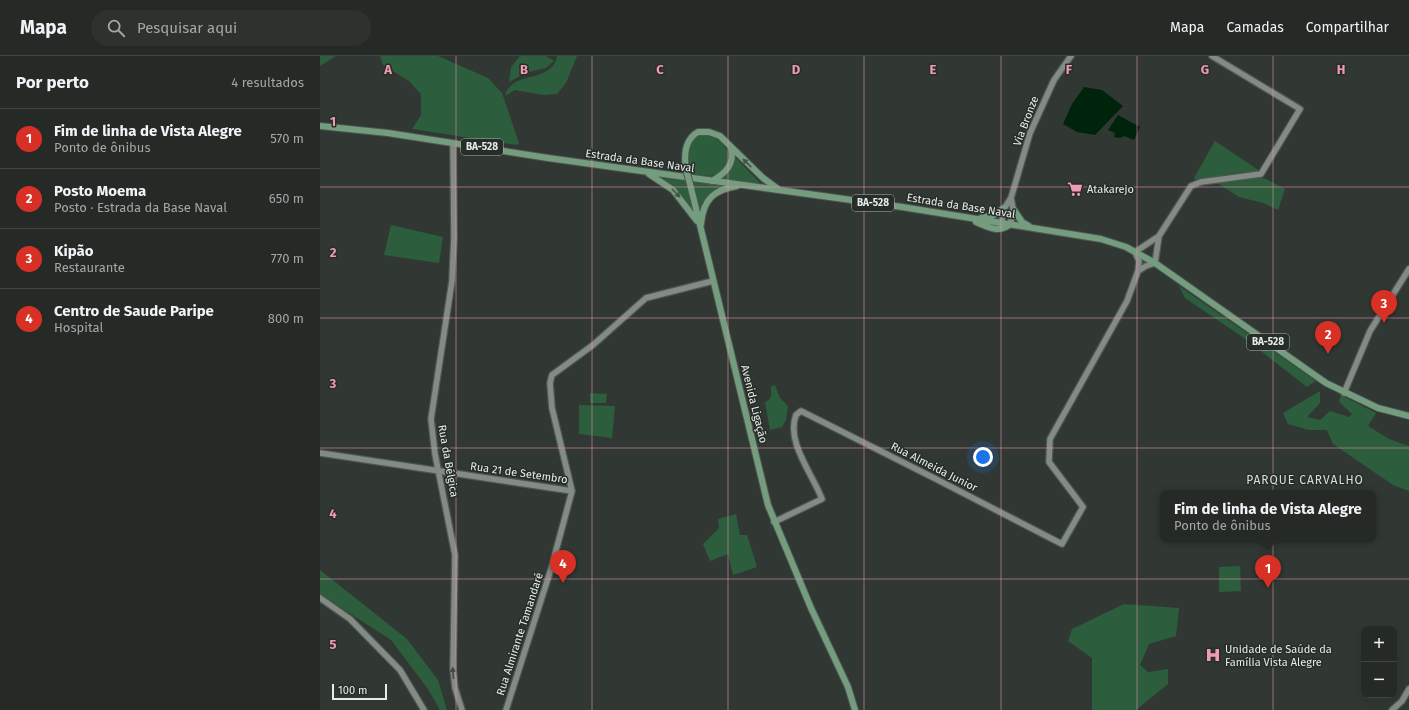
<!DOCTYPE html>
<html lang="pt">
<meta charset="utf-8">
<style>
:root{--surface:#252a26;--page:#2d322e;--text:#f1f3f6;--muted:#a3a7a7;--line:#424643;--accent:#d93025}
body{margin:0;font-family:"Fira Sans",sans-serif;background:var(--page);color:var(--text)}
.controls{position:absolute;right:12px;bottom:12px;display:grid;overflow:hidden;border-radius:8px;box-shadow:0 4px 16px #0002}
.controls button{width:36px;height:36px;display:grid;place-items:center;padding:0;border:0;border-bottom:1px solid var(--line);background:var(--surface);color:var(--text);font:20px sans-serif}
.scale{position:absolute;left:12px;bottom:10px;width:55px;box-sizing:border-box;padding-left:4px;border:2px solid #e7ece8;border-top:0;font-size:11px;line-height:14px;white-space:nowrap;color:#e7ece8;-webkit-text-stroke:3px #272e29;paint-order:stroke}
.you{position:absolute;left:663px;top:401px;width:14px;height:14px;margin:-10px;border:3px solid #fff;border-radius:50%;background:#1a73e8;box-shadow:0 0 0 6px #1a73e833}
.badge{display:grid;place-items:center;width:26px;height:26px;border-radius:50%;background:var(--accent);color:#fff;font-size:13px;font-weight:700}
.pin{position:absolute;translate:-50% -33px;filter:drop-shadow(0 1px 2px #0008)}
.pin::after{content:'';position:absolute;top:21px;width:14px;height:12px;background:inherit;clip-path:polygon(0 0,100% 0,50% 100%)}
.popup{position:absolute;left:840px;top:434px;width:216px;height:52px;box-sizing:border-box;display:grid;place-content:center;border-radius:8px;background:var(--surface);filter:drop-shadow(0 1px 3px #0005);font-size:13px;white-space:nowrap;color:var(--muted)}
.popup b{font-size:15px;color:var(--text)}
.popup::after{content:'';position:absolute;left:50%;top:100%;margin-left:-8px;border:8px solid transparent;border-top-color:var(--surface)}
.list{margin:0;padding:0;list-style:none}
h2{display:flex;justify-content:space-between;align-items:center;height:52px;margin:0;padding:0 16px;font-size:17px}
h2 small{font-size:13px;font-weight:400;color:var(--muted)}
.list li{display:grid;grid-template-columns:26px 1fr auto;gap:12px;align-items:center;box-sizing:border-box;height:60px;padding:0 16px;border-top:1px solid var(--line)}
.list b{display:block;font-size:15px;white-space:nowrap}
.list p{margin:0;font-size:13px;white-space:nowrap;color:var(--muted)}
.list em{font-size:13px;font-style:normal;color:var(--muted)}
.icon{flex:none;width:22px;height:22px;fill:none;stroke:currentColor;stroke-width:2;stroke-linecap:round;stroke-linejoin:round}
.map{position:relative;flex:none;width:1089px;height:654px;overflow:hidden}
header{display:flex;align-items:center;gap:24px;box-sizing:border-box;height:56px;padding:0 20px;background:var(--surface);border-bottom:1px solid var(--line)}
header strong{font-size:19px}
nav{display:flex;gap:22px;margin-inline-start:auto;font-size:14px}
.search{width:280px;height:36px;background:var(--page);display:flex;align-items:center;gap:10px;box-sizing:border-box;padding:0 14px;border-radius:22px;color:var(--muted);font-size:15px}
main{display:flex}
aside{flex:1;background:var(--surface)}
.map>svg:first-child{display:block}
.green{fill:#2c5d3c}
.water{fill:#00230c}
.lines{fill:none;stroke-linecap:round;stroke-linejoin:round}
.secondary-casing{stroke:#4f5550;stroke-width:8}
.primary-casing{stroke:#4f5550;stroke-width:8}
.secondary{stroke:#838b85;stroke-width:5.5}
.primary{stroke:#749c7f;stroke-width:6}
.primary-bridge-casing{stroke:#4f5550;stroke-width:8;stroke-linecap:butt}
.primary-bridge{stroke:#749c7f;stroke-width:6}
.oneway{fill:#425447}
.oneway2{fill:#434a45}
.grid{fill:none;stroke:#f19ab2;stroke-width:1;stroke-opacity:0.55}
.labels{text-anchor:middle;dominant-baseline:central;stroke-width:3;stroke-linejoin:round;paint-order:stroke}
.shield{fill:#272e29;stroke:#adb3af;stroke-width:1}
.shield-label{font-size:10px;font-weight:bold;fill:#e7ece8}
.street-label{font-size:11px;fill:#e7ece8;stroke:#272e29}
.poi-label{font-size:11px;fill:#e7ece8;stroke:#272e29;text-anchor:start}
.neighbourhood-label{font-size:12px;letter-spacing:1px;fill:#d6dfd8;stroke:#272e29}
.grid-label{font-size:13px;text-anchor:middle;font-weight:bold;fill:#f19ab2;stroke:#272e29;stroke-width:3;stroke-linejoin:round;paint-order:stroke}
</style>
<header>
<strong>Mapa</strong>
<div class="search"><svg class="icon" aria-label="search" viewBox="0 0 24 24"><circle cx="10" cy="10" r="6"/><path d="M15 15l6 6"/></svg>Pesquisar aqui</div>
<nav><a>Mapa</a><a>Camadas</a><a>Compartilhar</a></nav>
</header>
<main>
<aside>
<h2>Por perto<small>4 resultados</small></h2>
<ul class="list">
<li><span class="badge">1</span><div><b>Fim de linha de Vista Alegre</b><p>Ponto de ônibus</p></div><em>570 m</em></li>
<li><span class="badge">2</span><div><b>Posto Moema</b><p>Posto · Estrada da Base Naval</p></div><em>650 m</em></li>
<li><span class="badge">3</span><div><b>Kipão</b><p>Restaurante</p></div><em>770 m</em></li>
<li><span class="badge">4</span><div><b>Centro de Saude Paripe</b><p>Hospital</p></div><em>800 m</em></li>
</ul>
</aside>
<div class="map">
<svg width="1089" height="654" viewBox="0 0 1089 654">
<rect width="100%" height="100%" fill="#313833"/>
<path class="green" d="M0,0H16L0,10Z
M60,0H118L168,22L182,37L199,87L197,89L92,73L101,59V38L89,25L63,9Z
M200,0H226L234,5L226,12L205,17L189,26L191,11Z
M237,0H257L246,27L237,38L223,39L195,34L185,40C190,14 233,28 237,0Z
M381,79C407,79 422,111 396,119C387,121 379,119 370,118C367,105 366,84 381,79Z
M895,85L940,115L926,118L924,116L904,119L902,121L877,125L874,122Z
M415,101L442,129L403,123L412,111Z
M938,121L946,123L965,133L958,154L943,147L919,141L897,127Z
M342,122L366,125L373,155L359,138Z
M372,125L408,130L404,131L380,157Z
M71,169L123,181L119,207L64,199Z
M859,230L996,325L987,331L924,282L865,242Z
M455,329L460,342L468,350L466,364L462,371L450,374L445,346C453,343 451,338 451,330Z
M1000,335V347L987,361L1000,364L1010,355L1029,361L1032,358L1019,346L1021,339L1056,357L1048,370L1069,383L1089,390V435L1073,429L1013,388L1007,374H989L968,368L963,357Z
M270,337L287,338L286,347H270Z
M259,349L295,350L292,382L259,378Z
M416,458L420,479H427L437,511L413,519L408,498L390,505L383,488L399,472L398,463Z
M920,510L921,535L899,536V511Z
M0,514L87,583L118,624L127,654H120L108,633L71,584L0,538Z
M804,548L859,552L856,580L829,588L820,609L828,616L848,613V628L816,654H772V602L748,585L752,573Z"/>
<path class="water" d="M764,31L782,34L803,50L775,79L757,76L743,68L752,48Z
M798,59L820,71L814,84L804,80L800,82L794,81L795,77L788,74Z"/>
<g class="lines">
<g class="secondary-casing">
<path id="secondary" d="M133,88L134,181L132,225L111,363L115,398L135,499L133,613L135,632L142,654
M682,167V156L691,142L710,77L734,24L751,0
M689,169L694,158L691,142
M818,215L826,210L835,207L839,180L871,130L881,126L941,118L980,53L892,0
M1024,337L1050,275L1089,213
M0,397L252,435
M454,466L502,443C492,417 466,386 476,359L481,355L614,422L742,488L763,451L729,406L730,383L807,245L818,215L819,205L815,196L839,180
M0,542L30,563L80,614L104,654
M186,654L231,513L252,435L232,352L230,327L232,319L273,289L326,242L393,225
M1072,654L1082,645L1089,633"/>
</g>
<g class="primary-casing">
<path id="primary" d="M0,70L68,77L228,102L582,151L781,183L806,191L835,207L1006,327L1058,352L1089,360
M366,113C364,100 364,84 378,76H389L400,80L443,122L458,133
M329,118L353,134L377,165
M392,125C406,117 415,108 411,91
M371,132L448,449L491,552L528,631L535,654
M694,154L702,166L709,170
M661,162L674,159L684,152
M656,166C668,171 678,177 689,169
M381,168C383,143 394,134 417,130"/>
</g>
<use href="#secondary" class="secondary"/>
<use href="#primary" class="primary"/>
<g class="primary-bridge-casing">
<path id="primary-bridge" d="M366,113L371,132"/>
</g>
<use href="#primary-bridge" class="primary-bridge"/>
</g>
<defs><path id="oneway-solid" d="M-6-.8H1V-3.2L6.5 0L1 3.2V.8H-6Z"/></defs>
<g class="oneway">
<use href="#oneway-solid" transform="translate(427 107) rotate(-136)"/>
<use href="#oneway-solid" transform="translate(356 137) rotate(46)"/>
</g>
<use class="oneway2" href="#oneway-solid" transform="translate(133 617) rotate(-95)"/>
<path class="grid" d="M136,0V654M272,0V654M408,0V654M544,0V654M681,0V654M817,0V654M953,0V654M0,131H1089M0,262H1089M0,392H1089M0,523H1089"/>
<defs>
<g id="supermarket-bare" transform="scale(1.2)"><path d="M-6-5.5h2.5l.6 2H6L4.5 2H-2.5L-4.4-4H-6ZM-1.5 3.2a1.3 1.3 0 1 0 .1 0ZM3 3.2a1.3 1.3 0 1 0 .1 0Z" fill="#f19ab2" stroke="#272e29" stroke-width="2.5" paint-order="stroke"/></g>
<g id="hospital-bare" transform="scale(1.2)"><path d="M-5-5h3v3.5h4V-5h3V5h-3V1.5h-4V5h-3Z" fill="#f19ab2" stroke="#272e29" stroke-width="2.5" paint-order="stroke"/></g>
</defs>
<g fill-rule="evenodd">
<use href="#supermarket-bare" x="755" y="133"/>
<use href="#hospital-bare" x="893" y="599"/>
</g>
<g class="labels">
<g class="shield">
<rect x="141" y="83" width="42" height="16" rx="3"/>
<rect x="532" y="139" width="42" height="16" rx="3"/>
<rect x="927" y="278" width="42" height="16" rx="3"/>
</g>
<g class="shield-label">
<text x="162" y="91">BA-528</text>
<text x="553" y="147">BA-528</text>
<text x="948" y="286">BA-528</text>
</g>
<g class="street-label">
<text transform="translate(706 65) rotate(-69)">Via Bronze</text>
<text transform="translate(320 105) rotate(8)">Estrada da Base Naval</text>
<text transform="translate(641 150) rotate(9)">Estrada da Base Naval</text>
<text transform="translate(434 348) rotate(76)">Avenida Ligação</text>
<text transform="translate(128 405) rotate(80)">Rua da Bélgica</text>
<text transform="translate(614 411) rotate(27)">Rua Almeida Junior</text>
<text transform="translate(199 417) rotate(8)">Rua 21 de Setembro</text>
<text transform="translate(200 578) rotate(-72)">Rua Almirante Tamandaré</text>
</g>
<g class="poi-label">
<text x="767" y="133">Atakarejo</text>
<text x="905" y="593">Unidade de Saúde da<tspan x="905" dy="13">Família Vista Alegre</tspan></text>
</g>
<g class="neighbourhood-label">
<text x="985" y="424">PARQUE CARVALHO</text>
</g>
</g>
<g class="grid-label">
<text x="68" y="18">A</text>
<text x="204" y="18">B</text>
<text x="340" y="18">C</text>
<text x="476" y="18">D</text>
<text x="613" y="18">E</text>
<text x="749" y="18">F</text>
<text x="885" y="18">G</text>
<text x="1021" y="18">H</text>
<text x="13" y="70">1</text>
<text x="13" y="201">2</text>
<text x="13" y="332">3</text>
<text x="13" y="462">4</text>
<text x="13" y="593">5</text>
</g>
</svg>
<div class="controls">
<button>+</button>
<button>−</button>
</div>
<div class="scale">100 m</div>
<div class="you"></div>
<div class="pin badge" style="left:948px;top:532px">1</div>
<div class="popup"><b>Fim de linha de Vista Alegre</b>Ponto de ônibus</div>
<div class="pin badge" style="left:1008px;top:298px">2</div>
<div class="pin badge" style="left:1064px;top:267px">3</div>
<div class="pin badge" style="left:243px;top:527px">4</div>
</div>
</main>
